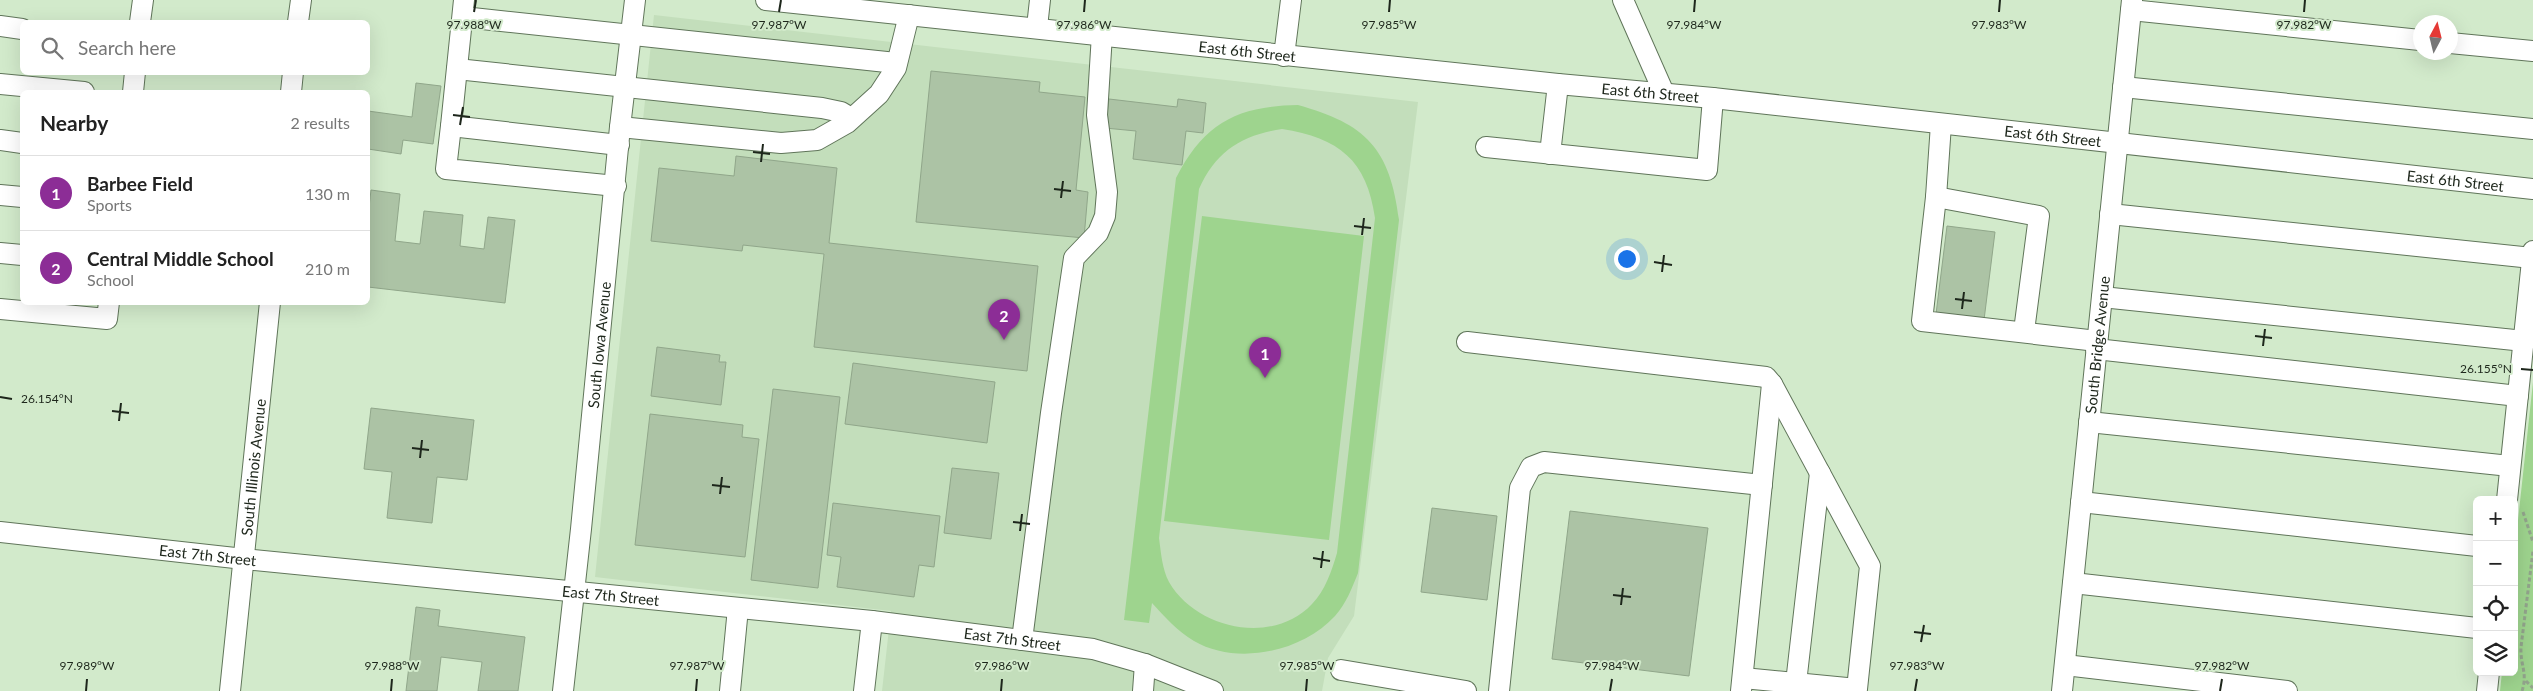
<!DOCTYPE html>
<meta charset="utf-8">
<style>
:root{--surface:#fff;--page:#f2f2f2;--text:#222;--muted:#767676;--line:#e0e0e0;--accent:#8c2d96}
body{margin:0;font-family:Lato,sans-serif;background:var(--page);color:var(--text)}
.controls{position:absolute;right:15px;bottom:15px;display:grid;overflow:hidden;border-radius:8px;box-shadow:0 5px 20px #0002}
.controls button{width:45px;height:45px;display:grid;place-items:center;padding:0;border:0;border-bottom:1px solid var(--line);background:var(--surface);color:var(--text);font:25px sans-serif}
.compass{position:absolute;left:2413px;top:15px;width:45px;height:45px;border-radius:50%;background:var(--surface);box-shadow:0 5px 20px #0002;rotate:7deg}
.you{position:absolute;left:1626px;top:258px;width:18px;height:18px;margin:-12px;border:4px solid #fff;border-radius:50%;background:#1a73e8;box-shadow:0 0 0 8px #1a73e833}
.badge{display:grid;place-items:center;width:32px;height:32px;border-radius:50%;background:var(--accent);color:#fff;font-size:16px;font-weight:700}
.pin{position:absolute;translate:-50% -41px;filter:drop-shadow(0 1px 2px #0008)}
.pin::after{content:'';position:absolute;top:26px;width:18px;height:15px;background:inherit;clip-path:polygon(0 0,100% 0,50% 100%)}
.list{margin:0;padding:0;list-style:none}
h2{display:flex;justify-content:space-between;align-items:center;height:65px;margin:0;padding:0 20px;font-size:21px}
h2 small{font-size:16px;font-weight:400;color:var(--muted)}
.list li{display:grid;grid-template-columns:32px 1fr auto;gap:15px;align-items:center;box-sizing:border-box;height:75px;padding:0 20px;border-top:1px solid var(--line)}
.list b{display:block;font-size:19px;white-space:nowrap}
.list p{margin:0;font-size:16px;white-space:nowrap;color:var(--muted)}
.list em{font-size:16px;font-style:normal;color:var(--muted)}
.icon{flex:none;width:28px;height:28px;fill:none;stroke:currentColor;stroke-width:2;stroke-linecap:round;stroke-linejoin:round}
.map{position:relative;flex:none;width:2533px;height:691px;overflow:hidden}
.search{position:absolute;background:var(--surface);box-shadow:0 5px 20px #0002;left:20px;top:20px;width:350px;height:55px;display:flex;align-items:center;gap:12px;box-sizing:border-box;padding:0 18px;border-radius:8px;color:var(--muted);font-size:19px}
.panel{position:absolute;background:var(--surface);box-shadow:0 5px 20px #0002;left:20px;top:90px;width:350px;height:215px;border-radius:8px}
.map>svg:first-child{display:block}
.built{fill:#c3debb}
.green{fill:#9ed48e;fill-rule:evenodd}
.building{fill:#acc3a5;stroke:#90a68a}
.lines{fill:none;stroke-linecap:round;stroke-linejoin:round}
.minor-casing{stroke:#60755a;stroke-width:22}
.path{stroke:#92a48c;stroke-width:3;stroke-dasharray:4 2.5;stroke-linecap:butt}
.minor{stroke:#fff;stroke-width:20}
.ticks{fill:none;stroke:#1d261b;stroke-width:2}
.labels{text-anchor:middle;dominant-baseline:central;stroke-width:4;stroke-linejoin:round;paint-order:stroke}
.street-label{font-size:15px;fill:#1d261b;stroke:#d2eacb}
.ticks-label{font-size:12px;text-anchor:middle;fill:#1d261b;stroke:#d2eacb;stroke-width:4;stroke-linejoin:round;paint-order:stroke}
</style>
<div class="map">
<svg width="2533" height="691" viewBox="0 0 2533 691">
<rect width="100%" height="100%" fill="#d2eacb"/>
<path class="built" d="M654,15L1418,102L1354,616L1328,658L1322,691H882L891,611L595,577Z"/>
<path class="green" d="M1298,105C1366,124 1390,148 1399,220L1358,573C1352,588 1346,604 1335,616C1302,652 1237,666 1194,641C1177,631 1165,617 1152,603L1149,623L1124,620L1176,178C1204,123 1237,106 1298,105ZM1282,129C1339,138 1367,160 1375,218L1337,553C1332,570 1325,591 1312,604C1273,646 1196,629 1169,582C1162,569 1161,552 1159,538L1199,189C1216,151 1242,135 1282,129Z
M1202,216L1364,236L1329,540L1164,521Z
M2533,382V691H2500L2502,672H2514V557Z"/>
<path class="building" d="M931,71L1040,82L1039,92L1085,97L1076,190L1088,192L1084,238L916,222Z
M416,83L441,86L433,144L403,140L401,154L368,149V111L412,117Z
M1109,99L1177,107L1178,99L1206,103L1203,133L1186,131L1182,165L1133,159L1136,131L1105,128Z
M736,156L837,168L829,243L1038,266L1027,371L814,347L824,254L743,245L742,251L651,241L659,168L734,176Z
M371,190L400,194L395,241L420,244L424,211L463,215L460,246L484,249L488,217L515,220L505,303L368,287V216Z
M1947,226L1995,232L1984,320L1936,314Z
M657,347L720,355L719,362H726L721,405L651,396Z
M853,363L995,382L987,443L845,424Z
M773,389L840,397L818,588L751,580Z
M371,408L474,420L467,480L437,477L432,523L387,518L392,472L364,469Z
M650,414L743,425L742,437L759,439L745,557L635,545Z
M952,468L999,473L991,539L944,533Z
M833,503L940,516L934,567L919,565L914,597L837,587L841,557L827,555Z
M1432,508L1497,516L1487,600L1421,592Z
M1570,511L1708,528L1689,676L1552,659Z
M416,607L440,610L438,626L525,637L518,691H478L482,662L441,657L437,691H406Z"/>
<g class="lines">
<g class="minor-casing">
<g id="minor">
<path d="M464,0L451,126L619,145"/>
<path id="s1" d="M766,0L1558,84L1713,98L2533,189"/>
<path d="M1623,0L1664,93"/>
<path d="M2131,10L2420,40"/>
<path d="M463,17L896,63"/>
<path d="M140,22L143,0"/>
<path d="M298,22L301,0"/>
<path d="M0,26L22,29"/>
<path d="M1037,27L1040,0"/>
<path d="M2450,43L2533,51"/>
<path d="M1284,56L1291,0"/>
<path d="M457,69L822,108L841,112L851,118"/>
<path d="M0,84L84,92"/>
<path d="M2123,87L2533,129"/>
<path d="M133,92L135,72"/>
<path d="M291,92L293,72"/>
<path d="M1941,124L1936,197L1922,321L2097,341"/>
<path d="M451,126L446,169L616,186"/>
<path d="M620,127L781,143L817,140L847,123L879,94L896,68L909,15"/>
<path d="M0,140L22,143"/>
<path d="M1486,147L1707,170L1713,98"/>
<path d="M1550,154L1558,84"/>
<path d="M0,195L22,197"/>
<path d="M1936,197L2039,216L2024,331"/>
<path d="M2110,214L2532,258"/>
<path d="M0,253L22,255"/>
<path d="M2102,297L2524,341"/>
<path d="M0,309L107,319L109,302"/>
<path d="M1467,342L1766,377L1772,384L1741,691"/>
<path d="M2096,349L2518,396"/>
<path d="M2089,422L2510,466"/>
<path d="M2507,500L2533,251"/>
<path d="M2081,502L2477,546"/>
<path id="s2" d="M0,532L244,559L872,621L1093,649L1145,664L1213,691"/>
<path d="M2073,583L2477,628"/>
<path d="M1022,640L1051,413L1074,258L1098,233L1105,216L1107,192L1097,115L1102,34"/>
<path d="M2065,665L2287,691"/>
<path d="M1341,670L1466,691"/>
<path d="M1743,678L1857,689L1870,566L1772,384"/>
<path d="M1796,683L1820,473"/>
<path id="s3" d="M230,691L270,302"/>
<path id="s4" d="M563,691L581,529L620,127L635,0"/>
<path d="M730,691L738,608"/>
<path d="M864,691L872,621"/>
<path d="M1143,691L1145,664"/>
<path d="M1499,691L1520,488L1531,467L1544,462L1762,485"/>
<path id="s5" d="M2062,691L2132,0"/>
<path d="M2487,691L2489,672"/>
</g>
</g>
<path class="path" d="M2523,512L2533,542
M2526,681L2533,688
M2522,691C2528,673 2520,665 2521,647L2533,551"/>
<use href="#minor" class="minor"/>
</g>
<path class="ticks" d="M474,12L476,0M779,12L781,0M1084,12L1085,0M1389,12L1390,0M1694,12L1695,0M1999,12L2000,0M2304,12L2305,0M453,115L470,117M460,125L463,107M753,152L770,154M761,162L763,144M1054,189L1071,191M1061,198L1063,181M1354,226L1371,228M1362,235L1364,218M1654,262L1672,265M1662,272L1664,255M1955,299L1972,301M1962,309L1964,292M2255,336L2272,338M2263,346L2265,329M2521,369L2533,370M0,397L12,399M112,411L129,413M119,421L121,403M412,448L429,450M420,458L422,440M712,485L730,487M720,494L722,477M1013,522L1030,524M1020,531L1022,514M1313,558L1330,561M1321,568L1323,551M1613,595L1631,597M1621,605L1623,588M1914,632L1931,634M1921,642L1924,625M86,691L87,679M391,691L392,679M696,691L697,679M1001,691L1002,679M1306,691L1307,679M1610,691L1612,679M1915,691L1917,679M2220,691L2222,679"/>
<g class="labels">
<g class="street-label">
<text stroke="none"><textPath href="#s1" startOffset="484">East 6th Street</textPath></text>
<text stroke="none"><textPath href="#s1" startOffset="889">East 6th Street</textPath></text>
<text stroke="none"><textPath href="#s1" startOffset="1294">East 6th Street</textPath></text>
<text stroke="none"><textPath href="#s1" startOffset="1699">East 6th Street</textPath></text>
<text stroke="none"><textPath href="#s5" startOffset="348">South Bridge Avenue</textPath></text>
<text stroke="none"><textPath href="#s4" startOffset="348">South Iowa Avenue</textPath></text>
<text stroke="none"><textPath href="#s3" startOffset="225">South Illinois Avenue</textPath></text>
<text stroke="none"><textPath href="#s2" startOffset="209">East 7th Street</textPath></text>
<text stroke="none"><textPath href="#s2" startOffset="614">East 7th Street</textPath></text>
<text stroke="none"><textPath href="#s2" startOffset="1018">East 7th Street</textPath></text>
</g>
</g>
<g class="ticks-label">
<text x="474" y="29">97.988°W</text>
<text x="779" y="29">97.987°W</text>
<text x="1084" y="29">97.986°W</text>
<text x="1389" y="29">97.985°W</text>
<text x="1694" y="29">97.984°W</text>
<text x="1999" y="29">97.983°W</text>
<text x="2304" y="29">97.982°W</text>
<text x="2486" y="373">26.155°N</text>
<text x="47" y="403">26.154°N</text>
<text x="87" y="670">97.989°W</text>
<text x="392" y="670">97.988°W</text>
<text x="697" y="670">97.987°W</text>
<text x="1002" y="670">97.986°W</text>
<text x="1307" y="670">97.985°W</text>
<text x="1612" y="670">97.984°W</text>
<text x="1917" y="670">97.983°W</text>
<text x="2222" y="670">97.982°W</text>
</g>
</svg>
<div class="controls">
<button>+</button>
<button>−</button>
<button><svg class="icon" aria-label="locate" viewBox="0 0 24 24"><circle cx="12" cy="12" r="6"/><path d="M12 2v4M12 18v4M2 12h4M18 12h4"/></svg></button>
<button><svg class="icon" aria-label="layers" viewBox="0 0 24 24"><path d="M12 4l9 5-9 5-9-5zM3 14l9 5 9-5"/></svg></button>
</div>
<svg class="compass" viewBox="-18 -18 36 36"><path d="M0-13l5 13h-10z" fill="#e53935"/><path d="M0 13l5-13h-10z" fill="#767676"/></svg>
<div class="you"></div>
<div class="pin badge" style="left:1265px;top:378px">1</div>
<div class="pin badge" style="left:1004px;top:340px">2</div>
<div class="search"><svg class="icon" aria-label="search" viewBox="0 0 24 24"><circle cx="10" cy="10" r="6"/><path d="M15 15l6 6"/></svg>Search here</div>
<section class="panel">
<h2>Nearby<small>2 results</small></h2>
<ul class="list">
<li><span class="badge">1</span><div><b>Barbee Field</b><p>Sports</p></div><em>130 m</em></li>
<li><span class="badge">2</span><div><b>Central Middle School</b><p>School</p></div><em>210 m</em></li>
</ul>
</section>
</div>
